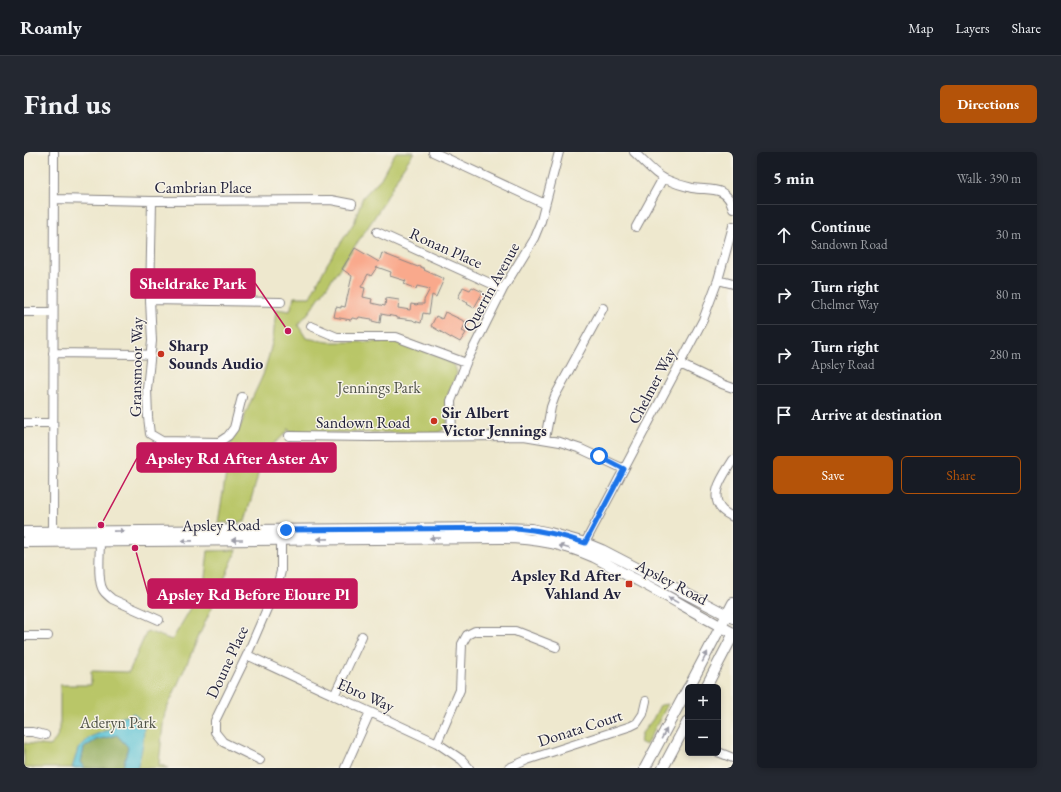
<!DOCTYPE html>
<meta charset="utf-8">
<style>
:root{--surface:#171b24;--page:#242831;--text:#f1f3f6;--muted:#9ea1a6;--line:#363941;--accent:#b45309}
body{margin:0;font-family:"EB Garamond",serif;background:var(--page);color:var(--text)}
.controls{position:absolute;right:12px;bottom:12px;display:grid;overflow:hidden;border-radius:6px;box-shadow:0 2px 6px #0003}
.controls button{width:36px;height:36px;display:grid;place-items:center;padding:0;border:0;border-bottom:1px solid var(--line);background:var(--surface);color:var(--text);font:20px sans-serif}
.stop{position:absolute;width:12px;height:12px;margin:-9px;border:3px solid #1a73e8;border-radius:50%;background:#fff}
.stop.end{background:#1a73e8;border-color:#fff;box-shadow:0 1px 4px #0008}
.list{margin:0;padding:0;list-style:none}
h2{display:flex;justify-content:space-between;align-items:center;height:52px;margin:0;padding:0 16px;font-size:17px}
h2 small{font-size:13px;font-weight:400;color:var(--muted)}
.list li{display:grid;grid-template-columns:26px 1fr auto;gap:12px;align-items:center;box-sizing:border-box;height:60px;padding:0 16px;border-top:1px solid var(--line)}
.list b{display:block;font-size:15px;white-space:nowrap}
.list p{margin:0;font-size:13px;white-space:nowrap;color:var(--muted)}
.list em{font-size:13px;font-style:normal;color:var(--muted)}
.actions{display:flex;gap:8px;padding:12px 16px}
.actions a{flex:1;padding:9px 0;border:1px solid var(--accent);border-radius:6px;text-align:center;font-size:14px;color:var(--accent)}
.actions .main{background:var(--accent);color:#fff}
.icon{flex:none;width:22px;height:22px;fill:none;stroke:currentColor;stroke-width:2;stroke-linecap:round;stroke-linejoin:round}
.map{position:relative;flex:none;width:709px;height:616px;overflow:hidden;border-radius:6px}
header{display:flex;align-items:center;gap:24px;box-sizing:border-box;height:56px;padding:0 20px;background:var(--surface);border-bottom:1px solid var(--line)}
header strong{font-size:19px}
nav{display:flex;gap:22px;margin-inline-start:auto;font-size:14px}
.intro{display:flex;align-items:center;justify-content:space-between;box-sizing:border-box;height:96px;padding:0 24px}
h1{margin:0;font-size:28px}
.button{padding:10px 18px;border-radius:6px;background:var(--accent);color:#fff;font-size:14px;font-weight:700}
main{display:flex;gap:24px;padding:0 24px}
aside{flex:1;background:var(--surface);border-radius:6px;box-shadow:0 2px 6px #0003}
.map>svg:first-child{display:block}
.green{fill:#b9c668;stroke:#6e7452}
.forest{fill:#92ab5c;stroke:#5a664c}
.water{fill:#59c2d6;stroke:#3e7288}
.building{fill:#f9a98c;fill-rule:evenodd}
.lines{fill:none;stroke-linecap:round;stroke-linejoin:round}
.minor-casing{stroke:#888584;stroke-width:10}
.major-casing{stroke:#888584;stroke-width:12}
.minor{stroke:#fff;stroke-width:8}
.major{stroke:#fff;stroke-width:10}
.oneway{fill:#9c9ca7}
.route{stroke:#1a73e8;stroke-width:5}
.poi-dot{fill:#c8321e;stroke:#f7f3e8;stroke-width:1.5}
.labels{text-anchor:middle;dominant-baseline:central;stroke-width:3;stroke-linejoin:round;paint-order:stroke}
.street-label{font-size:16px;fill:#22223b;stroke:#f7f3e8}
.poi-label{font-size:16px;font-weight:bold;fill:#22223b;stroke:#f7f3e8;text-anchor:start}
.park-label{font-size:16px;fill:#4f5348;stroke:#f7f3e8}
.leader{fill:none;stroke:#c2185b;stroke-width:1.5}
.callout-dot{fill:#c2185b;stroke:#f7f3e8;stroke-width:1.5}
.callout{fill:#c2185b;stroke:#c2185b;stroke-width:1.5}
.callout-label{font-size:17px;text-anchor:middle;font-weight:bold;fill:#fff}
</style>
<header>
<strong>Roamly</strong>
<nav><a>Map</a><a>Layers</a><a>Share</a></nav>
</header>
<div class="intro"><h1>Find us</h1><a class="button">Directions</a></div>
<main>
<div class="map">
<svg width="709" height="616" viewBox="0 0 709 616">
<rect width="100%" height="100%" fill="#f7f3e8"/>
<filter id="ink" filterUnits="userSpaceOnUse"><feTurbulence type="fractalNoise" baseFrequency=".025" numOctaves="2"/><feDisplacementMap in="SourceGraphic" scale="8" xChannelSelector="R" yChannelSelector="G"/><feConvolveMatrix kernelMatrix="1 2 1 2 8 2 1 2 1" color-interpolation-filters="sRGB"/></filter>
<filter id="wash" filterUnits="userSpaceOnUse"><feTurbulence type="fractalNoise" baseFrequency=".012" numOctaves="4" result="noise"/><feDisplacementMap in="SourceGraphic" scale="16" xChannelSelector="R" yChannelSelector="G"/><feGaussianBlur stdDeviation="0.9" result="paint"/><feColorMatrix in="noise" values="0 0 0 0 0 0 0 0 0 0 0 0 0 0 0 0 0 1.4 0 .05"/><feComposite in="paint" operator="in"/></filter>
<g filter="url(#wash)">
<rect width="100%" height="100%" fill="#eee8ce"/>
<path class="green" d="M372,0H390L377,19L359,52L344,75L286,159L274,173L282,186L304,190H372L390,195L419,206L431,214L433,221L424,242L423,247V271L420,277L414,281L283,280L265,279V276C263,283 246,293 241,301C234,311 235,320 232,331C228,344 224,357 221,370L194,371L207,291L217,273L226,251L239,223L245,203L249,187L252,157L266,159L270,145H286L303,112L331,69L333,61L339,45L357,26L368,6Z
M213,398L141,561L139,572L135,612L144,616H0V591L26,594L32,587L36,577V533H67V519L105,520L123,479L148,488L180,434L184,399Z
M644,552L622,593L616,590L618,581L629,567L636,553Z"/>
<path class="forest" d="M93,583L104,595L99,616H61L57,610L60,596L72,588Z"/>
<path class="water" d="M110,561L120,572C120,588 118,600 113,616H99L104,595L93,583L72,588L60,596L57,610L61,616H48L54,597L66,585L88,576L96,566Z"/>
<g id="blocks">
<path class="building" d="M331,96L355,110L358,101L394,115L395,114L401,117L400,118L420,127L412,145L408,143L405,162L399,161L397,171L390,169L389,168L373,166V165L357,162L356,171L348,169V167L335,165L334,167L328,166L327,168L310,165L312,155L317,156V154L321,155L328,124L318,117ZM353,115L367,120L366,124L382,129L380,132L392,137L393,134L406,137L400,148V152H394L393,153L387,152L386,158L374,156L375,148L362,146L361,154L347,151L348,147L339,145L341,136L337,135L344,122L347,124Z
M439,135L446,138L448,135L459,140L450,156L443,152L444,151L434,146Z
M421,160L442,170L438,179L442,181L436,190L427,185V186L407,174L412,164L418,167Z"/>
</g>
</g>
<g filter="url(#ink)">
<use href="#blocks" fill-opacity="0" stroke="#888584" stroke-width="1"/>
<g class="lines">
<g class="minor-casing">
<path id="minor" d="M409,0L521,52
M610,0C620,9 629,21 641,27C650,31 659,34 668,36C686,39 702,33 709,56
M30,47L128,49L307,48L328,52
M128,49L126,148L128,189L123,237L124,265L126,282L138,289L195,290L204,284L210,276L218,245
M612,75L639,26
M353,80L479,137
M694,128L709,132
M126,148L257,150
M0,160H29
M287,174L313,185H372L442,211
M29,201L112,202L127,203
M656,212L698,232L709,236
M0,271H29
M265,284L346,285L500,284L536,290L557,297L600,317
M428,284L427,249L442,211L479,137L510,86L517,69L535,0
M521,287L527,255L531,244L579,156
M709,308C700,323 684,342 698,358C701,361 705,363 709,365
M29,385L30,0
M76,390C76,401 73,429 79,438C81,442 85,444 88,447L135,468
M559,396L563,387L679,168L694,128L709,74
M0,484H24
M223,503L413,591L438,608L445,616
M310,544L338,484
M0,580H8L21,583
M413,591L436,538L438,492L443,483L451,479H491L532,495
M694,600L709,606
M236,608L199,590L191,580V569L223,503L254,431L257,419V383
M321,616L346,560
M485,616L503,608L607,574L613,571L619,562L622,549"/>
</g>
<g class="major-casing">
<path id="major" d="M0,380L477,376L507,377L526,381L561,391L578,398L709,466
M0,390L478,386C509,386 541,392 570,405C584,412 598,421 613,428C645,445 677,464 709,481
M665,535L709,451
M682,535L709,483
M621,616L664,536
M639,616L664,569"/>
</g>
<use href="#minor" class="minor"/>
<use href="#major" class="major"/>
</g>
<defs><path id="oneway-solid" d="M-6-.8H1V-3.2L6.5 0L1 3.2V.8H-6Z"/></defs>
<g class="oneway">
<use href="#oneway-solid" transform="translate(95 379) rotate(-1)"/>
<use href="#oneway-solid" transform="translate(411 386) rotate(180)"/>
<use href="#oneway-solid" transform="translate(299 387) rotate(179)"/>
<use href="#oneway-solid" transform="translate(213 388) rotate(180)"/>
<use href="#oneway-solid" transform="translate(163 389) rotate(179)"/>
<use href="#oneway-solid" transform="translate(540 395) rotate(-163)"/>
<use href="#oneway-solid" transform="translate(649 448) rotate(-151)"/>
<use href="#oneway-solid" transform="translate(681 505) rotate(-62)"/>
<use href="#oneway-solid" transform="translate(640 582) rotate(-62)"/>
</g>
</g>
<g class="lines" filter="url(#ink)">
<path class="route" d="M262,378L492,376C516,378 538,383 561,391L600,317L575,304"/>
</g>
<g class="poi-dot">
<circle cx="137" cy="202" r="4"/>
<circle cx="410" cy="269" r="4"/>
<rect x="601" y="428" width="8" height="8" rx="2"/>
</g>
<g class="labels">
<g class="street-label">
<text x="179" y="35">Cambrian Place</text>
<text transform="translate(422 96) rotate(24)">Ronan Place</text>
<text transform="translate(467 135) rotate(-61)">Querrin Avenue</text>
<text transform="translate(112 215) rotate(-89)">Gransmoor Way</text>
<text transform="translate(628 234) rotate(-62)">Chelmer Way</text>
<text x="339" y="270">Sandown Road</text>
<text transform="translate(197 373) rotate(-1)">Apsley Road</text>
<text transform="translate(648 430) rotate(28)">Apsley Road</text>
<text transform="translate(203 510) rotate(-65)">Doune Place</text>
<text transform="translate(342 543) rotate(24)">Ebro Way</text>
<text transform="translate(556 576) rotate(-18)">Donata Court</text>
</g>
<g class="poi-label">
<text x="145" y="193">Sharp<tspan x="145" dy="18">Sounds Audio</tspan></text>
<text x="418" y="260">Sir Albert<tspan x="418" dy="18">Victor Jennings</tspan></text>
<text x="597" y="423" text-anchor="end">Apsley Rd After<tspan x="597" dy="18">Vahland Av</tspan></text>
</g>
<g class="park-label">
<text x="355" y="235">Jennings Park</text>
<text x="94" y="570">Aderyn Park</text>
</g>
</g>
<path class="leader" d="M264 179L231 131M77 373L113 306M111 396L124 442"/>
<g class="callout-dot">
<circle cx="264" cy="179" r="4"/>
<circle cx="77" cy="373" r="4"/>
<circle cx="111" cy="396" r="4"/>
</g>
<g class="callout">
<rect x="107" y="117" width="124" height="29" rx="4"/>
<rect x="113" y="291" width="199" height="29" rx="4"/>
<rect x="124" y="427" width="209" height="29" rx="4"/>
</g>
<g class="callout-label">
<text x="169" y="137">Sheldrake Park</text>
<text x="213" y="312">Apsley Rd After Aster Av</text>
<text x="229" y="448">Apsley Rd Before Eloure Pl</text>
</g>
</svg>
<div class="controls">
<button>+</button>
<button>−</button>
</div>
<div class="stop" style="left:575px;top:304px"></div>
<div class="stop end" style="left:262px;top:378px"></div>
</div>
<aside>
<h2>5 min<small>Walk · 390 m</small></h2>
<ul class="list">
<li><svg class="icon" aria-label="ahead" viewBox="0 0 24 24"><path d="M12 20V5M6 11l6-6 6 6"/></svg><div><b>Continue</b><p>Sandown Road</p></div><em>30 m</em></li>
<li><svg class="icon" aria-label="right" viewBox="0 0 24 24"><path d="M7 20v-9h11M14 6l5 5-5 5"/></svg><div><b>Turn right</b><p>Chelmer Way</p></div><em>80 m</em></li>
<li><svg class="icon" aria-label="right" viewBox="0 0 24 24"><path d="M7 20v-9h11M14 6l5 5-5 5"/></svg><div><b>Turn right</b><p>Apsley Road</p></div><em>280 m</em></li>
<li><svg class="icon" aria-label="arrive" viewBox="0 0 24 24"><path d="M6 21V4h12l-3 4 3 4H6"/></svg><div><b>Arrive at destination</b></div></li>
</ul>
<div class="actions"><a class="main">Save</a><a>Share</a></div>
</aside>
</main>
